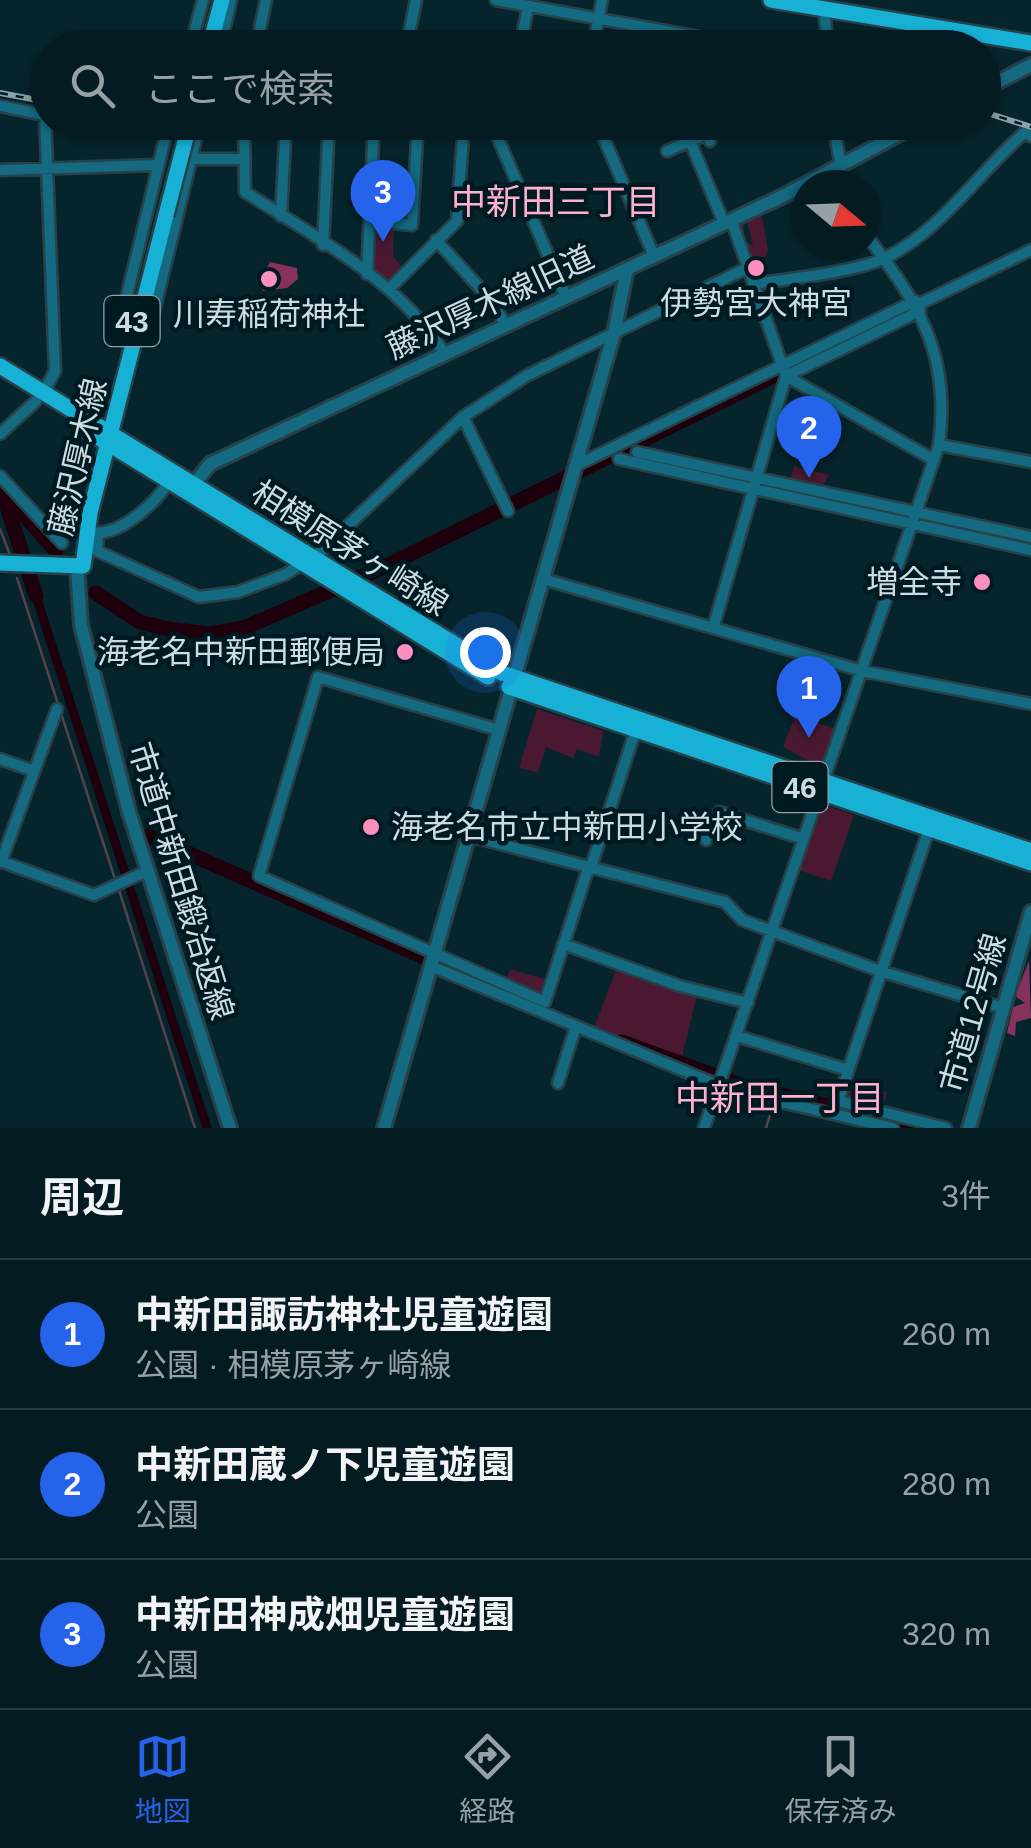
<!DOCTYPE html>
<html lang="ja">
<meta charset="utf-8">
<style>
:root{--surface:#041b21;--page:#0d242a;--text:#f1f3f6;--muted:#97a1a5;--line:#25393f;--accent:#2563eb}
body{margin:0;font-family:Arial,"Noto Sans JP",sans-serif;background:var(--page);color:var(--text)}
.compass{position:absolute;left:791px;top:170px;width:90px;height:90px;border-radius:50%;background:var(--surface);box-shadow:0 2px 8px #0004;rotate:109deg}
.you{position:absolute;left:485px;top:652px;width:35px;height:35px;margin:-25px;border:8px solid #fff;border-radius:50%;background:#1a73e8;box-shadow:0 0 0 15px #1a73e833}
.badge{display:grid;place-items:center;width:65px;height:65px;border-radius:50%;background:var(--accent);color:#fff;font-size:32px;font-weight:700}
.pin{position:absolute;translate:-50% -82px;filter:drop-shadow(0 2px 5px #0008)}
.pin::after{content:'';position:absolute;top:52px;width:35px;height:30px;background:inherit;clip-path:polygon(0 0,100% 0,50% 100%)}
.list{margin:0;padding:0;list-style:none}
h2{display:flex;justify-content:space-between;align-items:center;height:130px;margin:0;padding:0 40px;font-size:42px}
h2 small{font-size:32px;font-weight:400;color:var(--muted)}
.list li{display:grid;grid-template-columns:65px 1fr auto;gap:30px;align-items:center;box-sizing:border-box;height:150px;padding:0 40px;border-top:2px solid var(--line)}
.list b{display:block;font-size:38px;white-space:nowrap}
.list p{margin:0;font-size:32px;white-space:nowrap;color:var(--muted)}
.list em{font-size:32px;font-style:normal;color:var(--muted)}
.icon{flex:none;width:55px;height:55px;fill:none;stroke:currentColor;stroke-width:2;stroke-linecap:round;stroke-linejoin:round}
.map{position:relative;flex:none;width:1031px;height:1128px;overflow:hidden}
.search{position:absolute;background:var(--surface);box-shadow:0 2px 8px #0004;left:30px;right:30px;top:30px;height:110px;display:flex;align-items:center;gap:25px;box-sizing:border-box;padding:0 35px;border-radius:55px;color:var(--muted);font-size:38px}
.sheet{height:580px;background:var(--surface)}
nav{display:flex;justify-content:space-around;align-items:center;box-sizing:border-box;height:140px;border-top:2px solid var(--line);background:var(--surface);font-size:28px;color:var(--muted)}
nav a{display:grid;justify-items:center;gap:5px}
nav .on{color:var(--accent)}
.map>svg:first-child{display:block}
.green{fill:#4a1931}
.forest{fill:#87325c}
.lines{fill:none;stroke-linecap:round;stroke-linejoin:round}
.stream{stroke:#52424c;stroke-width:2.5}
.canal{stroke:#1d000c;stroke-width:9}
.river{stroke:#1d000c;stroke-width:15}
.minor-casing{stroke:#264149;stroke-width:15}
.tertiary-casing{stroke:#264149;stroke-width:18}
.primary-casing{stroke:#264149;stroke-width:20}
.minor{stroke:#146a80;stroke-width:10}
.tertiary{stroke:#146a80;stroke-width:12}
.primary{stroke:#17b1d6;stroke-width:15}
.rail-casing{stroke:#8ba0a6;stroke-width:6}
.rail{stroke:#001a22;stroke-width:2.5;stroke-dasharray:8;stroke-linecap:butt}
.primary-bridge-casing{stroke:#264149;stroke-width:20;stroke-linecap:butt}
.primary-bridge{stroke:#17b1d6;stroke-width:15}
.poi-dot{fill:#fd8ec0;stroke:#001a22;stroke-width:4}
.labels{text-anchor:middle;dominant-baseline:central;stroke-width:9;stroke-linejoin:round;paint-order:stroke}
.shield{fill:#001a22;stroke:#8fa2a8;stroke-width:2.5}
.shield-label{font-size:30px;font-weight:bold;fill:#ccdce2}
.street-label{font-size:32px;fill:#ccdce2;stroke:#001a22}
.poi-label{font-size:32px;fill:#ccdce2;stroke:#001a22}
.neighbourhood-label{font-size:35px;fill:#feb0d1;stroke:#001a22}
</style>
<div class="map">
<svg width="1031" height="1128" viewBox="0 0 1031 1128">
<rect width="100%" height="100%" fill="#06242c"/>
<path class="green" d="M761,212L768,250L765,257L755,256L762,263L750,266L736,224H744L743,238L753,247L747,220Z
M374,226H394L393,257L402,267L387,280L372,268Z
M794,466L829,475L821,489L790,482Z
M537,709L603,731L599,757L577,749L573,758L546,747L538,772L519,768Z
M795,716L836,729L822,768L783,747Z
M818,803L854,815L831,881L796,869Z
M617,968L668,989L697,995L682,1057L594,1028Z
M510,969L548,980L542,996L506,981Z
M848,1081L887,1092L882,1110L842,1097Z"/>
<path class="forest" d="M270,262L297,268L298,279L287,288L263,291L259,284Z
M1029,961L1031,1018L1016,1022L1015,1036L1007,1033L1013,1007L1025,1003L1015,996Z"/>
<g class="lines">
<path class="stream" d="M615,453L751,483
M842,503L912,518
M920,520L1031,543
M0,529L10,555
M17,578L115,879
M118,887L195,1128
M766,1128L773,1106"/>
<path class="canal" d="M36,596L207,1128"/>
<path class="river" d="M2,491L36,596
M3,491L56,551
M96,593L140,622L168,629L209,634L244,628L384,567L910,309
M149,836L467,976
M622,1042L743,1086L920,1128"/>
<g class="minor-casing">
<path id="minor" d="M496,0L759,48
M824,9L828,48
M190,48L203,0
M220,48L231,0
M256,48L266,0
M406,48L416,0
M520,48L528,6
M593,48L602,0
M0,106L45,115L55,371L43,393
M244,122L245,192C315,237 400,281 444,353
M491,122L566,297
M833,122L841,167
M704,127L710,141
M600,129L654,256
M690,141L724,223
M667,151L707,134
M193,159H245
M0,170L158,165
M837,170L842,185
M281,216L286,122
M370,221L412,225L418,122
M436,240L489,298L506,325
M323,245L329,122
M367,274L374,122
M753,284C787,279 856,272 885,258C941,231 978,173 1024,133L1031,136
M390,288L457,221L464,122
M917,305L1031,250
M128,335L121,320L167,130L197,135L149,332L136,334
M786,376L934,460
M786,376L920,311
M463,417L508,511
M0,434L36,401
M939,445L1031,462
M637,452L1031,537
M619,459L1031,550
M575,466L915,301
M0,476L62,543
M92,532C118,537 154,505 168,483
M98,534L97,551L199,597L238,592L286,574L320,552L463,417L526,376L747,268
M543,579L862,671L1031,704
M714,625L786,376L731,219
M499,730L318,677L259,876L545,1002L588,869
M0,759L34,771
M929,829L838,1101L946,1128
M469,836L725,902L742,920L880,971L1003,1008
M706,840L719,812L801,838
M0,861L94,895L147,871
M1,862L57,709
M590,870L635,732
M563,944L680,986L748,1003
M431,966L730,1090L893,1128
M737,1036L848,1070
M558,1083L575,1029
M704,1128L939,445C951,354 919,304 866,235"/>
</g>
<g class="tertiary-casing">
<path id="tertiary" d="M984,89L1031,65
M194,484L210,464L783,196L922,122
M77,567L81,625L129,812L230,1128
M384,1128L614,333L627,269
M969,1128L1031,912"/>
</g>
<g class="primary-casing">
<path id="primary" d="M771,0L1031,43
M209,48L222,0
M0,366L502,673L1031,851
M86,430L488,677
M0,563L83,566L90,513L166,215
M509,687L1031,863"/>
</g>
<use href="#minor" class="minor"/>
<use href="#tertiary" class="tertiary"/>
<use href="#primary" class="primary"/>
<g class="rail-casing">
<path id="rail" d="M0,93L48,102
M984,112L1031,127"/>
</g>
<use href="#rail" class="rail"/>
<g class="primary-bridge-casing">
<path id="primary-bridge" d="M166,215L190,122"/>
</g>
<use href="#primary-bridge" class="primary-bridge"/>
</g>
<g class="poi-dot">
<circle cx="756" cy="268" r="10"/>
<circle cx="269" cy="279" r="10"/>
<circle cx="982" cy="582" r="10"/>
<circle cx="405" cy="652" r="10"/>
<circle cx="371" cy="827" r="10"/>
</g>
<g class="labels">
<g class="shield">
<rect x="104.5" y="296" width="55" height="50" rx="8"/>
<rect x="772.5" y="762" width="55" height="50" rx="8"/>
</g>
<g class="shield-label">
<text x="132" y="321">43</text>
<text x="800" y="787">46</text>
</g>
<g class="street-label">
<text transform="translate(490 302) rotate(-25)">藤沢厚木線旧道</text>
<text transform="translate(78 457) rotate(-77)">藤沢厚木線</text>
<text transform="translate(350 548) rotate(32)">相模原茅ヶ崎線</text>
<text transform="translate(181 881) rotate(73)">市道中新田鍛冶返線</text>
<text transform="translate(973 1013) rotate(-74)">市道12号線</text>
</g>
<g class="poi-label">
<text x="756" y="303">伊勢宮大神宮</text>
<text x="269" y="314">川寿稲荷神社</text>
<text x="962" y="582" text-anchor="end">増全寺</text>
<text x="385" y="652" text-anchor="end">海老名中新田郵便局</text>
<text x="391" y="827" text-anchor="start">海老名市立中新田小学校</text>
</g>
<g class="neighbourhood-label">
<text x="556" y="201">中新田三丁目</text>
<text x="780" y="1097">中新田一丁目</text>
</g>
</g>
</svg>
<svg class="compass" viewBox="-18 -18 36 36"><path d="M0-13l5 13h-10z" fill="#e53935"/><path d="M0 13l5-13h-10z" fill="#97a1a5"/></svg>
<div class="you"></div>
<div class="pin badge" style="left:809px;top:738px">1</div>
<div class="pin badge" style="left:809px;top:478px">2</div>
<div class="pin badge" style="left:383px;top:242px">3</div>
<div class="search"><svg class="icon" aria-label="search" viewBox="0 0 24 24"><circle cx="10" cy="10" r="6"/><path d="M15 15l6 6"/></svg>ここで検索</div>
</div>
<section class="sheet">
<h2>周辺<small>3件</small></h2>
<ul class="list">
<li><span class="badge">1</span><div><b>中新田諏訪神社児童遊園</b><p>公園 · 相模原茅ヶ崎線</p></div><em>260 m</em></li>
<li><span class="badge">2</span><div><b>中新田蔵ノ下児童遊園</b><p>公園</p></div><em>280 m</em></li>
<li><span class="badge">3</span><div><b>中新田神成畑児童遊園</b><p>公園</p></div><em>320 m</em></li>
</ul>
</section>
<nav>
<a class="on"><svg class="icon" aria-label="map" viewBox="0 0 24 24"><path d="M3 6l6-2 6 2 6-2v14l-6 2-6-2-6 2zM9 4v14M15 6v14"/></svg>地図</a>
<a><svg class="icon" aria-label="directions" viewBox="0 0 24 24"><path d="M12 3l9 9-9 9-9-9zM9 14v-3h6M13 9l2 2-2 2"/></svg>経路</a>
<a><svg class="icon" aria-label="saved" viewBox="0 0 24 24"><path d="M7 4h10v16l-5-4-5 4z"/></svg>保存済み</a>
</nav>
